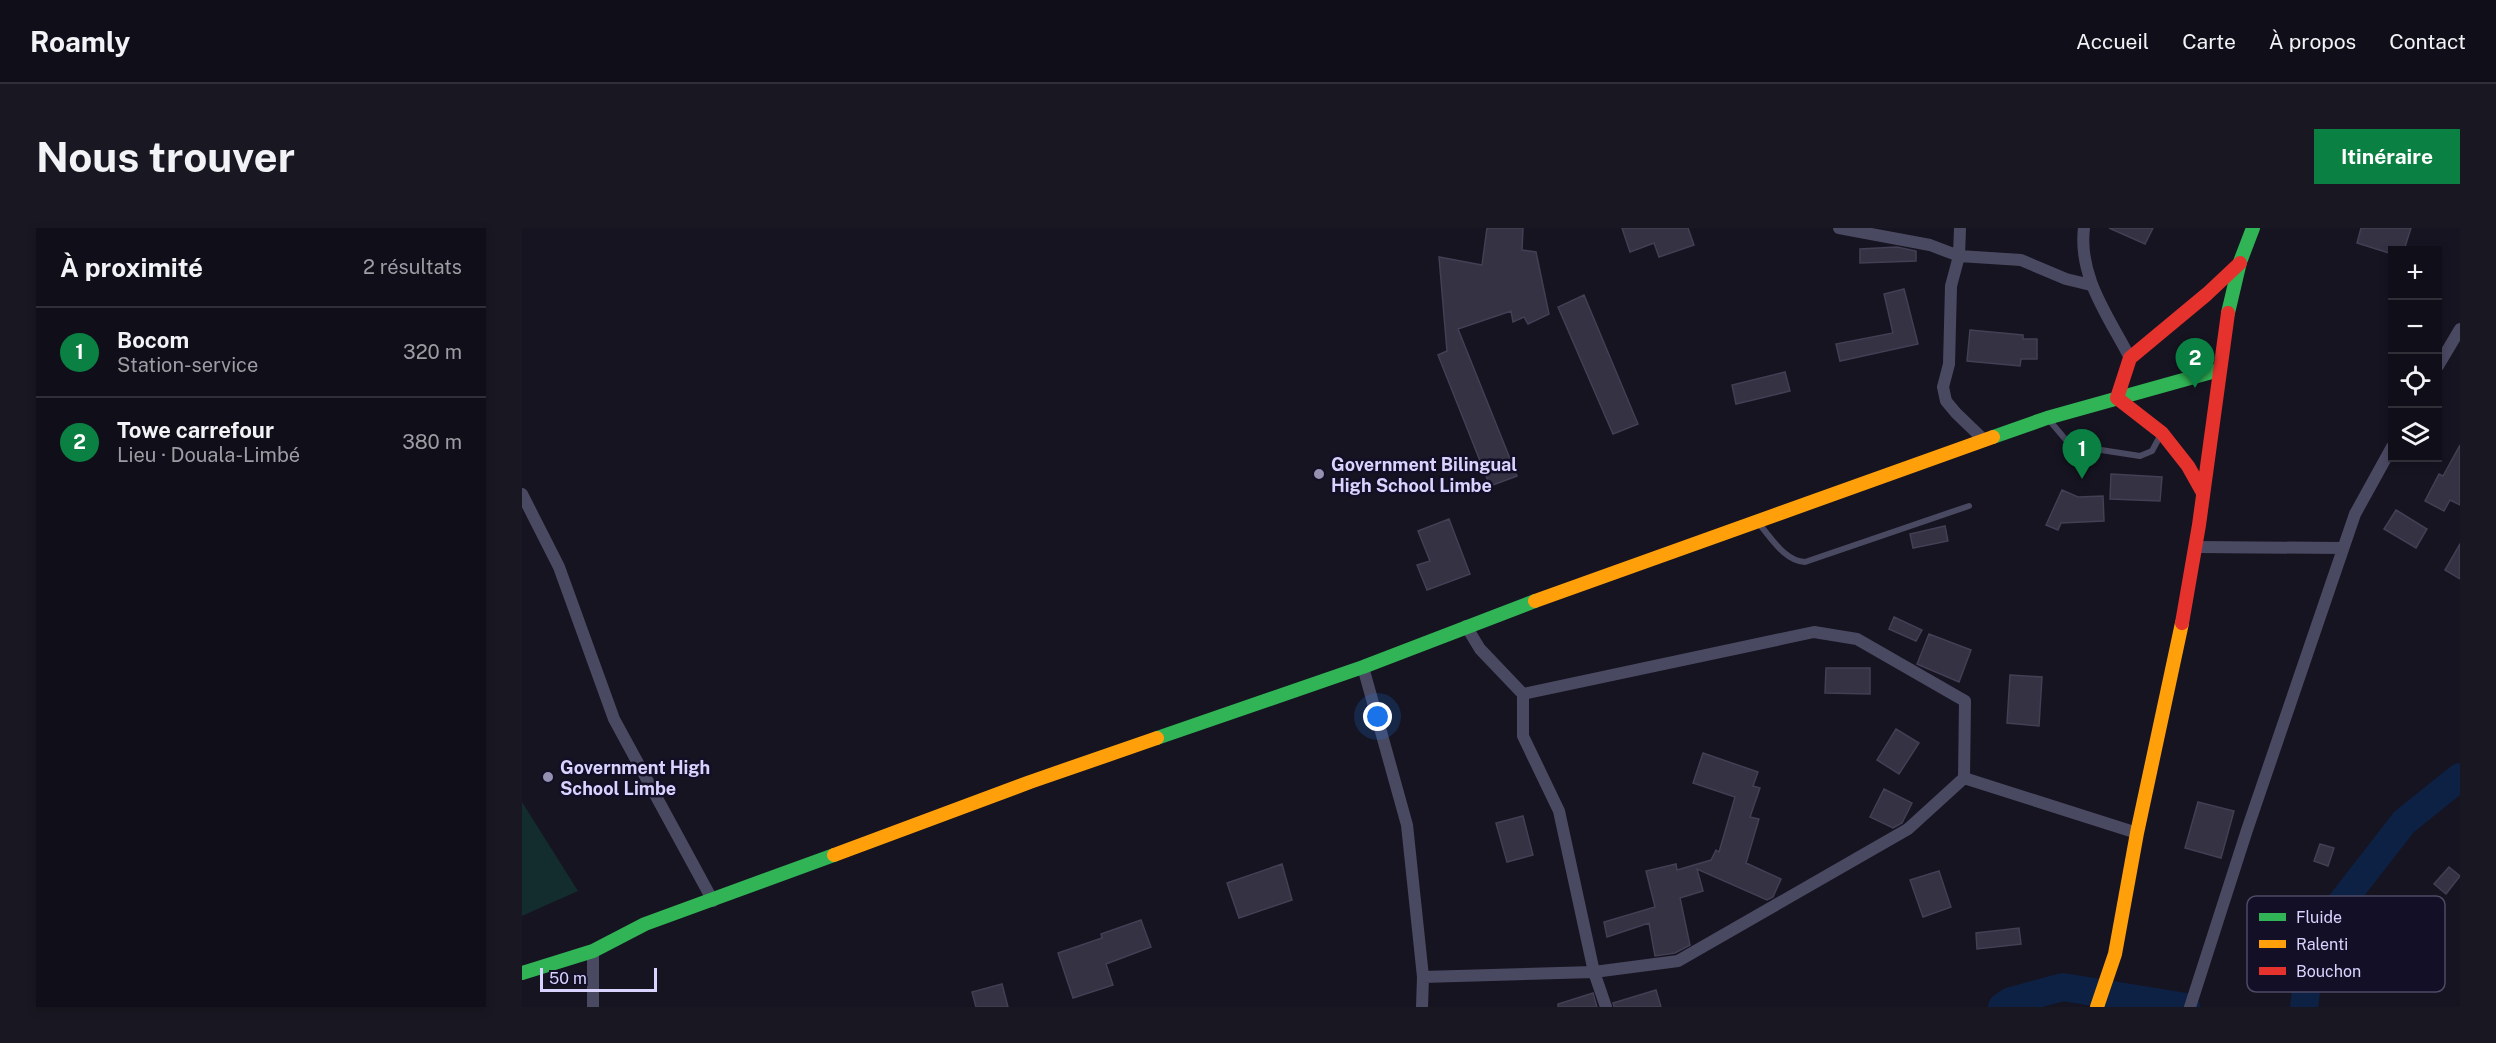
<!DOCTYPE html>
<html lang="fr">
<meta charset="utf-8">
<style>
:root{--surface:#100f19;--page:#191822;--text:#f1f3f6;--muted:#9c9ca2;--line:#302f38;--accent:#0b8043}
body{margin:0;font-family:"Public Sans",sans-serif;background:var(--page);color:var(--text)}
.controls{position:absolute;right:18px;top:18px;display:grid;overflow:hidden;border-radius:0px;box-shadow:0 3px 9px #0003}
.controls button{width:54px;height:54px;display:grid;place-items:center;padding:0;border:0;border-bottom:2px solid var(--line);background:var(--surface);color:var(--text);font:30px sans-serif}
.scale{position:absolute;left:18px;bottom:15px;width:117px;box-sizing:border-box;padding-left:6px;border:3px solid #d9d4ff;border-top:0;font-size:16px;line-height:21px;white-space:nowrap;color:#d9d4ff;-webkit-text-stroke:4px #130f26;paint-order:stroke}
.you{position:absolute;left:856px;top:489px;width:21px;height:21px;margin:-15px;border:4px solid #fff;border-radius:50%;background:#1a73e8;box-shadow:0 0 0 9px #1a73e833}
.badge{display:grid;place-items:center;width:39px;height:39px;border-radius:50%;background:var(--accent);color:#fff;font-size:20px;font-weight:700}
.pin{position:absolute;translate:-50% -50px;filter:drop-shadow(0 2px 3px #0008)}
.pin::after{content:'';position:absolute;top:32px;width:21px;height:18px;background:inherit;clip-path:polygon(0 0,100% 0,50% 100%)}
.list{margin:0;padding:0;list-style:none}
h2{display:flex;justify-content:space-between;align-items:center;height:78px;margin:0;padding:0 24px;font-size:26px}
h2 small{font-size:20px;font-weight:400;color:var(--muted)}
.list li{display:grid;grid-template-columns:39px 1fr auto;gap:18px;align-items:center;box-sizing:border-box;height:90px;padding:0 24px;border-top:2px solid var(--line)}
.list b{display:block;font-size:22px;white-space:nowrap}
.list p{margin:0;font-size:20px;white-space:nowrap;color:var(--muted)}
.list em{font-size:20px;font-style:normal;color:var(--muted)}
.icon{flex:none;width:33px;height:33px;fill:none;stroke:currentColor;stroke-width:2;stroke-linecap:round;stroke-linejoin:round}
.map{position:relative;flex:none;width:1938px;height:779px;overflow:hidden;border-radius:0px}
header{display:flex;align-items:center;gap:36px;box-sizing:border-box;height:84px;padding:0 30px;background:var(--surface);border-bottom:2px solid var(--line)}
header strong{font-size:28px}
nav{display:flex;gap:33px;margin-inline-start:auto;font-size:21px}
.intro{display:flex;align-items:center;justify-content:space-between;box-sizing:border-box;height:144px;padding:0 36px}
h1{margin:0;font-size:42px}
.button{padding:15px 27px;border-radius:0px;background:var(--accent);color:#fff;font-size:21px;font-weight:700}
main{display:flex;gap:36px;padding:0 36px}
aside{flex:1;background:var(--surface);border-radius:0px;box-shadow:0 3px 9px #0003}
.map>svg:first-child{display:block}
.green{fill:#132c2d}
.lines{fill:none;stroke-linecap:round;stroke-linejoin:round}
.river{stroke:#0d2144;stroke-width:28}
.building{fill:#343243;stroke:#433f54;stroke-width:1.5}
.lane{stroke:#4a4962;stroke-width:6}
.street{stroke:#4a4962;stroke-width:12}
.fast{stroke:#30b455;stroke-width:14}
.slow{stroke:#ff9f0a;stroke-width:14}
.jam{stroke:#e5322d;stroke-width:14}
.poi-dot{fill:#9591b1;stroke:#130f26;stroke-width:2}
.labels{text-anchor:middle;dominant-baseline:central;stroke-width:5;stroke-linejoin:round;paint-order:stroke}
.poi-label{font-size:18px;font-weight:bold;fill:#d9d4ff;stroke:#130f26;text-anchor:start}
.key{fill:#130f26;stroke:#4e4a67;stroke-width:1.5}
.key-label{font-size:16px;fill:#d9d4ff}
</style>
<header>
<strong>Roamly</strong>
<nav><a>Accueil</a><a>Carte</a><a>À propos</a><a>Contact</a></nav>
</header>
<div class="intro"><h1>Nous trouver</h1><a class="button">Itinéraire</a></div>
<main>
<aside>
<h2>À proximité<small>2 résultats</small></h2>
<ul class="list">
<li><span class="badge">1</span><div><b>Bocom</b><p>Station-service</p></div><em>320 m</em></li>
<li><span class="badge">2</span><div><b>Towe carrefour</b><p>Lieu · Douala-Limbé</p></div><em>380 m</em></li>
</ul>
</aside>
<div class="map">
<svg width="1938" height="779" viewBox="0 0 1938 779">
<rect width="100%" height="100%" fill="#161421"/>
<path class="green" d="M0,574L56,663L0,688Z"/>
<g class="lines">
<path class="river" d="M1480,779L1489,773L1541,759L1664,779
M1782,779L1787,739L1805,693L1882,594L1938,549"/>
</g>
<path class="building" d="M965,0H1001L1000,22L1014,24L1027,86L1006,96L1002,89L991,94L989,83L936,101L995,248L968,258L916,127L925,123L917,29L960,37Z
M1100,0H1166L1172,17L1137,29L1132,15L1108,24Z
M1587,0H1631L1623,16Z
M1839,0H1889L1882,22H1870V26L1835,15Z
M1375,19L1394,23V33L1338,35V21Z
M1382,61L1396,116L1318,133L1314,116L1371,105L1362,66Z
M1062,67L1116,196L1091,206L1036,79Z
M1448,102L1501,107V111H1515V131H1499L1498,138L1445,133Z
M1263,144L1268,163L1214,176L1210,157Z
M1938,217V277L1928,272L1922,283L1903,273L1917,246L1921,248Z
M1589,246L1640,249L1638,273L1588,271Z
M1540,262L1556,269L1581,268L1582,293L1539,295L1536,302L1524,297Z
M1874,282L1905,301L1894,320L1862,301Z
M927,291L948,346L905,362L895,337L908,333L896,303Z
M1423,298L1426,313L1391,320L1388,306Z
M1938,316V351L1923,342Z
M1372,389L1400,402L1394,413L1367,401Z
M1407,406L1449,422L1437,454L1395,436Z
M1304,440H1348V466L1303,465Z
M1488,447L1520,449L1517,498L1485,495Z
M1374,501L1397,515L1377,546L1355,532Z
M1181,525L1236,544L1231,558L1238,560L1228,589L1237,591L1224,635L1259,651L1251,669L1245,672L1175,641L1181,663L1158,670L1168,717L1153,725L1133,728L1127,695L1085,709L1082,694L1133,679L1124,643L1154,636L1155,642L1189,632L1194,622L1197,624L1213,569L1171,555Z
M1362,561L1390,575L1380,595L1371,600L1348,589Z
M1676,574L1712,583L1699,630L1663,620Z
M1001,588L1011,627L985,634L974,595Z
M1798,616L1812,620L1806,638L1792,633Z
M760,636L770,672L717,690L705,655Z
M1927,639L1938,648L1924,666L1912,656Z
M1417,643L1429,679L1401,689L1388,652Z
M619,692L629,719L584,736L591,757L551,770L536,725L580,710L579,706Z
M1497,700L1499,716L1455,721L1454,705Z
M480,756L486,779H454L450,764Z
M1134,762L1139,779H1092L1091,775Z
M1071,765L1075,779H1036V776Z"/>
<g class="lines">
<path class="lane" d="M1527,192L1544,212L1553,218L1618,228L1630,223L1637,210
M1238,297C1250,311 1263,333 1283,334L1447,278"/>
<path class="street" d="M1317,0L1408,17L1437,28L1499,32L1544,51L1569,57
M1438,0L1437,28L1429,58L1427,136L1421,159L1424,173L1434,185L1462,212
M1562,0C1556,49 1587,89 1608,130
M1916,138L1938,101
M0,266L37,339L92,491L191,673
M1674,319L1821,320
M944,398L958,421L1001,466L1292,404L1335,411L1443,473L1442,550L1615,605
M841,439L885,597L901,749L900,779
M1001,466V508L1037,583L1072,744L1156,733L1386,601L1442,550
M71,723V779
M901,749L1072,744L1084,779
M1668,779L1725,602L1833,286L1870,219"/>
<path class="fast" d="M1706,85L1718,34L1731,0
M1471,209L1525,190L1697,142
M635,510L841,439L1013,373
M0,745L71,723L123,696L312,627"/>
<path class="slow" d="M1013,373L1471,209
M312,627L508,554L635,510
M1575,779L1593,726L1615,605L1660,395"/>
<path class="jam" d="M1680,263L1666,238L1640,205L1595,170L1608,130L1685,66L1718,35
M1660,395L1677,297L1706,85"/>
</g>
<g class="poi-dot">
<circle cx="797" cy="246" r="6"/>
<circle cx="26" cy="549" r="6"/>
</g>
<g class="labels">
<g class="poi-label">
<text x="809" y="236">Government Bilingual<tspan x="809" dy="21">High School Limbe</tspan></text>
<text x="38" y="539">Government High<tspan x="38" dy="21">School Limbe</tspan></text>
</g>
</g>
<rect x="1725" y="668" width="198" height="96" rx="9" class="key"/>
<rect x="1737" y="685" width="27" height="8" fill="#30b455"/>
<rect x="1737" y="712" width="27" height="8" fill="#ff9f0a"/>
<rect x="1737" y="739" width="27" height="8" fill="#e5322d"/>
<g class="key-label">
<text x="1774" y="695">Fluide</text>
<text x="1774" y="722">Ralenti</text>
<text x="1774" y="749">Bouchon</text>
</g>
</svg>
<div class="controls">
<button>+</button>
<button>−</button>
<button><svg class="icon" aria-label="locate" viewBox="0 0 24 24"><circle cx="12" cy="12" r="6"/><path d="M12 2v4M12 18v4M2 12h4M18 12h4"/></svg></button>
<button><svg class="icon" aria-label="layers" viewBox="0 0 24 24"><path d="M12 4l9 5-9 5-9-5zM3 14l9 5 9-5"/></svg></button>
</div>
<div class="scale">50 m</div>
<div class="you"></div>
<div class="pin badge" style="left:1560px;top:251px">1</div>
<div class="pin badge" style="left:1673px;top:160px">2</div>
</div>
</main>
